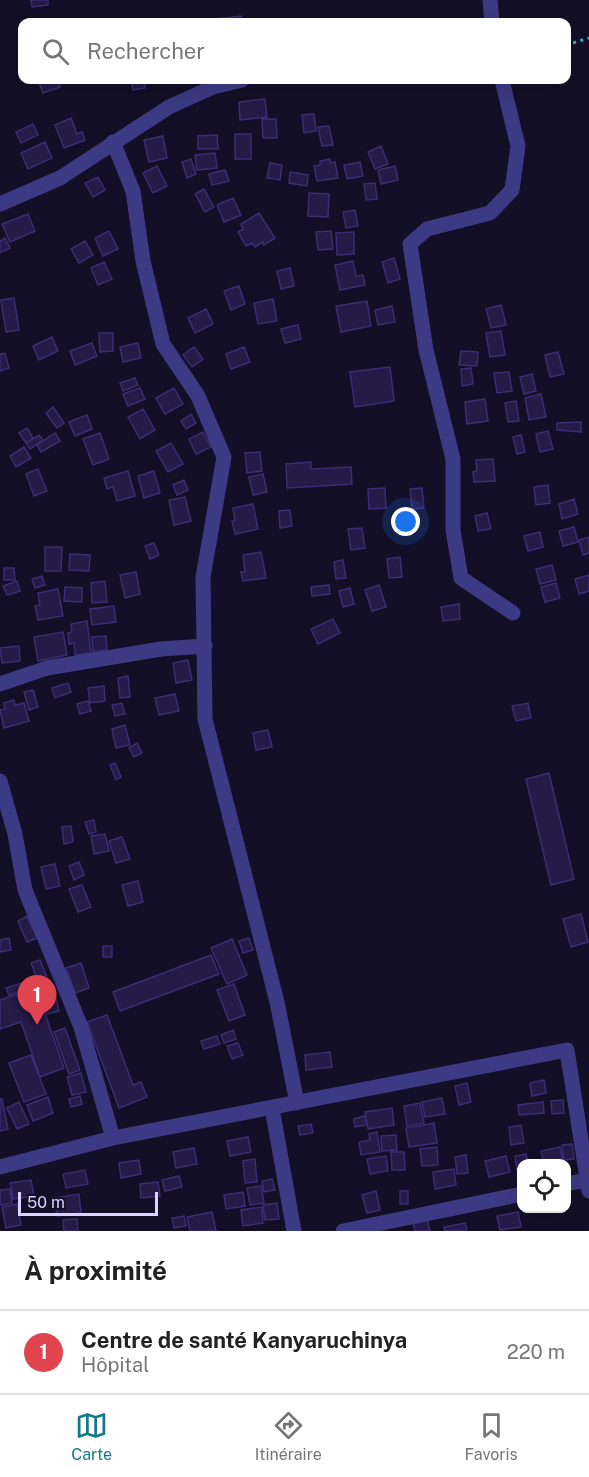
<!DOCTYPE html>
<html lang="fr">
<meta charset="utf-8">
<style>
:root{--surface:#fff;--page:#f6f6f6;--text:#222;--muted:#767676;--line:#e0e0e0;--accent:#137a85}
body{margin:0;font-family:"Public Sans",sans-serif;background:var(--page);color:var(--text)}
.controls{position:absolute;right:18px;bottom:18px;display:grid;overflow:hidden;border-radius:12px;box-shadow:0 6px 24px #0002}
.controls button{width:54px;height:54px;display:grid;place-items:center;padding:0;border:0;border-bottom:2px solid var(--line);background:var(--surface);color:var(--text);font:30px sans-serif}
.scale{position:absolute;left:18px;bottom:15px;width:140px;box-sizing:border-box;padding-left:6px;border:3px solid #d9d4ff;border-top:0;font-size:16px;line-height:21px;white-space:nowrap;color:#d9d4ff;-webkit-text-stroke:4px #130f26;paint-order:stroke}
.you{position:absolute;left:406px;top:522px;width:21px;height:21px;margin:-15px;border:4px solid #fff;border-radius:50%;background:#1a73e8;box-shadow:0 0 0 9px #1a73e833}
.badge{display:grid;place-items:center;width:39px;height:39px;border-radius:50%;background:var(--accent);color:#fff;font-size:20px;font-weight:700}
.pin{position:absolute;translate:-50% -50px;filter:drop-shadow(0 2px 3px #0008)}
.pin::after{content:'';position:absolute;top:32px;width:21px;height:18px;background:inherit;clip-path:polygon(0 0,100% 0,50% 100%)}
.list{margin:0;padding:0;list-style:none}
h2{display:flex;justify-content:space-between;align-items:center;height:78px;margin:0;padding:0 24px;font-size:26px}
h2 small{font-size:20px;font-weight:400;color:var(--muted)}
.list li{display:grid;grid-template-columns:39px 1fr auto;gap:18px;align-items:center;box-sizing:border-box;height:84px;padding:0 24px;border-top:2px solid var(--line)}
.list b{display:block;font-size:22px;white-space:nowrap}
.list p{margin:0;font-size:20px;white-space:nowrap;color:var(--muted)}
.list em{font-size:20px;font-style:normal;color:var(--muted)}
.icon{flex:none;width:33px;height:33px;fill:none;stroke:currentColor;stroke-width:2;stroke-linecap:round;stroke-linejoin:round}
.map{position:relative;flex:none;width:589px;height:1231px;overflow:hidden}
.search{position:absolute;background:var(--surface);box-shadow:0 6px 24px #0002;left:18px;right:18px;top:18px;height:66px;display:flex;align-items:center;gap:15px;box-sizing:border-box;padding:0 21px;border-radius:12px;color:var(--muted);font-size:22px}
.sheet{height:162px;background:var(--surface)}
nav{display:flex;justify-content:space-around;align-items:center;box-sizing:border-box;height:84px;border-top:2px solid var(--line);background:var(--surface);font-size:16px;color:var(--muted)}
nav a{display:grid;justify-items:center;gap:3px}
nav .on{color:var(--accent)}
.map>svg:first-child{display:block}
.building{fill:#241b47;stroke:#3b2d73;stroke-width:1.5}
.lines{fill:none;stroke-linecap:round;stroke-linejoin:round}
.path{stroke:#2fb8b0;stroke-width:3;stroke-dasharray:3 4.5;stroke-linecap:butt}
.minor{stroke:#3d3a85;stroke-width:15}
</style>
<div class="map">
<svg width="589" height="1231" viewBox="0 0 589 1231">
<rect width="100%" height="100%" fill="#130f26"/>
<path class="building" d="M31,0H48V5L32,7Z
M241,16L242,22H208V20Z
M38,80H66L59,83L60,87L43,93Z
M131,80H144L145,88L133,90Z
M265,99L267,117L240,120L239,102Z
M314,114L316,131L304,133L302,115Z
M71,118L77,134L82,132L85,140L64,148L55,125Z
M262,119H276L277,138H263Z
M33,124L38,135L21,143L16,132Z
M329,126L333,145L322,146L318,127Z
M235,134H251V159H235Z
M217,135L218,149H198V136Z
M163,136L167,158L149,162L144,140Z
M45,142L52,158L28,169L21,153Z
M381,146L388,164L375,169L368,152Z
M215,153L217,168L197,170L195,155Z
M191,159L196,174L187,178L182,162Z
M330,159V163L335,162L338,178L317,181L314,166L320,165V161Z
M360,162L363,176L347,179L344,165Z
M270,163L282,165L280,180L267,178Z
M157,166L167,186L153,193L143,173Z
M395,166L398,180L381,184L378,170Z
M225,170L229,181L212,185L209,174Z
M290,172L308,175L307,186L289,183Z
M98,177L105,190L93,197L85,183Z
M375,183L377,199L366,200L364,184Z
M204,189L214,207L205,212L195,194Z
M309,193L329,194L328,217L308,216Z
M233,198L241,215L224,222L217,205Z
M355,210L358,226L346,228L343,212Z
M259,213L275,238L264,245L263,242L255,247L252,243L246,246L238,232L243,229L241,224Z
M28,214L35,231L10,242L2,224Z
M109,231L118,249L103,256L95,238Z
M331,231L333,249L318,250L316,232Z
M354,232V254L337,255L336,233Z
M5,238L10,248L0,253V241Z
M85,241L93,255L79,263L71,249Z
M394,258L400,279L388,283L382,262Z
M353,261L356,276L363,275L365,285L340,290L335,265Z
M104,262L112,279L98,285L91,268Z
M290,268L294,286L281,289L277,271Z
M239,286L245,304L231,310L224,291Z
M14,298L19,330L6,332L1,300Z
M273,299L277,321L258,324L254,303Z
M367,301L371,326L341,332L336,306Z
M501,305L506,325L491,328L486,309Z
M392,306L395,322L378,325L375,310Z
M206,309L213,324L195,333L188,318Z
M298,325L301,339L285,343L281,329Z
M501,331L505,355L490,357L486,333Z
M99,333H113V351L100,352Z
M52,337L58,351L39,360L33,346Z
M92,343L97,356L75,365L70,351Z
M138,343L141,358L123,362L120,347Z
M194,347L203,359L192,367L183,355Z
M244,347L250,362L231,369L226,354Z
M461,351L478,352L477,366L459,365Z
M558,352L564,374L550,377L545,355Z
M5,353L9,368L0,371V354Z
M390,367L394,401L355,407L350,372Z
M471,368L473,384L462,386L461,369Z
M509,372L512,391L497,393L494,373Z
M532,374L536,391L524,394L520,377Z
M135,378L138,385L123,391L120,383Z
M140,388L145,399L128,406L123,394Z
M174,388L183,404L165,414L156,398Z
M541,394L546,417L529,420L525,398Z
M485,399L488,421L467,424L465,402Z
M516,401L519,421L508,422L505,403Z
M53,407L64,423L57,428L46,413Z
M143,409L155,430L140,439L128,417Z
M191,414L196,423L186,429L181,421Z
M87,415L92,429L75,436L69,422Z
M581,422V432L557,430V423Z
M27,428L33,438L26,443L19,433Z
M548,431L553,449L540,452L536,434Z
M203,432L211,447L196,454L189,439Z
M55,433L60,441L41,452L37,445Z
M100,433L109,459L93,465L83,439Z
M39,435L43,440L30,449L26,443Z
M521,435L525,452L517,454L513,437Z
M171,443L183,464L168,472L156,451Z
M24,447L31,458L16,467L10,456Z
M260,452L262,471L247,473L245,453Z
M493,459L495,481L474,482L473,472L477,471L476,460Z
M311,462V469L351,467L352,484L287,488L286,464Z
M38,469L47,491L34,496L26,474Z
M128,471L135,496L117,501L113,487L107,489L104,478Z
M154,471L160,493L144,498L138,476Z
M263,474L267,492L253,495L249,477Z
M184,480L188,490L177,495L173,485Z
M548,485L550,503L536,505L534,487Z
M385,488L386,508L369,509L368,489Z
M422,488L424,508L412,509L410,489Z
M185,497L191,521L174,525L169,500Z
M574,499L578,514L562,519L559,504Z
M253,504L258,529L235,534L232,521L235,520L233,508Z
M290,510L292,526L280,528L279,511Z
M487,513L491,529L478,531L475,516Z
M574,527L578,542L563,546L559,531Z
M362,528L365,548L351,550L348,529Z
M540,532L543,547L528,551L524,536Z
M589,537V553L583,555L579,540Z
M154,543L159,555L150,559L145,546Z
M45,547H62L61,571H45Z
M261,552L266,578L243,581L241,572H245L243,555Z
M70,554L90,555L89,571L69,570Z
M400,557L402,577L389,578L387,559Z
M343,560L346,578L336,579L334,562Z
M552,565L556,580L540,584L536,569Z
M4,568H14L15,580H4Z
M136,572L140,594L125,598L120,575Z
M589,575V591L579,594L575,579Z
M42,576L45,585L35,588L32,579Z
M17,581L20,591L7,595L3,586Z
M105,581L107,602L92,603L91,583Z
M556,583L560,598L545,602L541,587Z
M329,585L330,594L312,596L311,587Z
M379,585L386,607L372,611L365,590Z
M65,587L82,588V602L64,601Z
M350,588L354,604L343,607L339,591Z
M58,589L63,616L38,620L35,606L40,605L38,593Z
M459,604L460,619L443,621L441,607Z
M114,606L116,622L92,625L90,609Z
M333,619L340,633L318,644L311,629Z
M87,621L91,653L75,655L74,643L69,644L68,633L72,632L71,624Z
M63,632L67,655L38,661L34,637Z
M106,636L107,650L93,652L92,637Z
M19,646L20,661L2,663L0,648Z
M188,660L192,680L176,683L173,663Z
M128,676L130,697L120,698L118,678Z
M68,683L71,692L55,698L52,688Z
M104,686L105,701L90,703L88,688Z
M33,690L38,707L29,710L24,692Z
M175,694L179,711L159,715L155,698Z
M14,700L15,705L24,703L29,721L4,728L0,710L5,709L4,703Z
M88,701L91,711L80,714L77,704Z
M122,703L125,714L115,716L112,705Z
M528,703L531,718L516,721L512,706Z
M125,725L130,745L116,748L112,729Z
M268,730L272,747L256,750L253,733Z
M137,743L142,753L134,757L129,748Z
M115,763L121,777L116,780L110,765Z
M549,773L574,879L551,885L526,779Z
M94,820L96,832L89,834L85,822Z
M71,826L73,842L64,844L62,827Z
M105,834L109,851L94,854L91,836Z
M122,837L130,859L116,863L109,841Z
M79,862L84,875L74,880L69,866Z
M55,864L60,886L46,889L41,867Z
M138,881L143,902L128,906L122,885Z
M82,885L91,907L78,912L69,889Z
M581,914L588,942L571,947L563,919Z
M27,916L37,938L27,942L18,921Z
M9,938L11,950L0,952V940Z
M249,938L253,950L243,953L239,941Z
M232,939L247,975L227,984L211,948Z
M103,946H112V957H103Z
M211,955L219,974L120,1011L113,992Z
M40,960L47,977L38,981L31,963Z
M81,963L89,988L75,993L66,968Z
M32,980L34,987L9,995L6,988Z
M234,984L245,1015L229,1021L217,990Z
M36,988L64,1068L40,1077L21,1022L0,1029V1000Z
M56,998L59,1011L47,1014L43,1002Z
M107,1015L133,1085L141,1082L147,1097L119,1108L87,1022Z
M65,1028L80,1070L69,1074L54,1032Z
M233,1030L236,1039L224,1043L221,1035Z
M217,1036L220,1044L204,1049L201,1041Z
M238,1043L243,1055L232,1059L227,1046Z
M330,1052L332,1067L306,1070L305,1055Z
M31,1055L46,1094L24,1102L9,1063Z
M81,1073L86,1092L72,1095L67,1077Z
M544,1080L546,1093L532,1096L530,1083Z
M467,1083L471,1102L459,1105L455,1086Z
M80,1096L82,1104L71,1107L69,1099Z
M48,1097L53,1113L33,1121L27,1105Z
M442,1098L445,1114L425,1117L422,1102Z
M0,1099H2L8,1129L0,1131Z
M563,1100L564,1113L552,1114L551,1101Z
M19,1102L29,1124L17,1129L7,1108Z
M543,1102L544,1113L519,1115L518,1105Z
M420,1103L424,1123L407,1126L404,1106Z
M392,1108L394,1125L368,1129L365,1112Z
M365,1116L367,1125L355,1127L354,1119Z
M434,1123L437,1143L409,1147L406,1128Z
M311,1124L313,1133L300,1135L298,1126Z
M521,1125L524,1143L511,1145L509,1127Z
M377,1132L380,1152L361,1155L359,1142L370,1140L369,1134Z
M396,1135L397,1150L382,1151L381,1136Z
M248,1137L251,1152L230,1156L227,1141Z
M572,1144L574,1159L564,1160L562,1145Z
M437,1147L438,1165L422,1166L420,1149Z
M560,1147L563,1162L544,1164L541,1151Z
M194,1148L197,1164L176,1168L173,1152Z
M391,1152H404L405,1170H392Z
M526,1154L528,1164H522V1169L517,1170L515,1156Z
M466,1155L468,1173L457,1174L455,1157Z
M386,1156L388,1171L370,1174L367,1159Z
M506,1156L510,1172L489,1177L485,1161Z
M255,1159L257,1182L245,1183L243,1161Z
M139,1160L141,1174L121,1178L119,1163Z
M454,1169L456,1185L435,1189L433,1172Z
M85,1170L88,1184L66,1188L63,1174Z
M179,1176L182,1187L165,1191L162,1180Z
M272,1179L275,1190L264,1192L262,1181Z
M31,1180L34,1196L13,1199L10,1183Z
M158,1182L160,1196L141,1198L140,1184Z
M261,1186L264,1203L250,1205L247,1188Z
M10,1189L12,1203L0,1205V1190Z
M376,1191L380,1210L367,1213L362,1195Z
M400,1191H408V1204H400Z
M243,1192L245,1206L226,1209L224,1195Z
M79,1194L81,1213L57,1216L54,1198Z
M277,1203L279,1219L265,1220L263,1205Z
M17,1204L21,1225L6,1228L2,1207Z
M262,1207L263,1223L243,1226L241,1210Z
M212,1212L216,1231H190L187,1217Z
M518,1212L521,1227L500,1230L497,1216Z
M184,1216L186,1226L174,1228L172,1218Z
M77,1219L78,1231H64L63,1220Z
M427,1219L430,1231H415L413,1222Z
M465,1223L467,1231H445L444,1227Z"/>
<g class="lines">
<path class="path" d="M566,45L589,38"/>
<path class="minor" d="M490,0L492,22
M502,80L518,146L512,190L490,213L427,229L410,244L426,350L453,459V530L461,578L513,613
M113,142L133,191L143,261L163,344L198,396L224,457L203,577L205,719L277,1002L297,1103
M0,204L60,178L169,107L213,87L242,80
M0,684L47,668L161,649L205,646
M0,781L15,834L25,890L81,1027L113,1138
M272,1108L294,1231
M0,1167L113,1138L567,1050L589,1191
M566,1184L587,1180
M343,1231L522,1194"/>
</g>
</svg>
<div class="controls">
<button><svg class="icon" aria-label="locate" viewBox="0 0 24 24"><circle cx="12" cy="12" r="6"/><path d="M12 2v4M12 18v4M2 12h4M18 12h4"/></svg></button>
</div>
<div class="scale">50 m</div>
<div class="you"></div>
<div class="pin badge" style="left:37px;top:1025px;background:#e0444e">1</div>
<div class="search"><svg class="icon" aria-label="search" viewBox="0 0 24 24"><circle cx="10" cy="10" r="6"/><path d="M15 15l6 6"/></svg>Rechercher</div>
</div>
<section class="sheet">
<h2>À proximité<small></small></h2>
<ul class="list">
<li><span class="badge" style="background:#e0444e">1</span><div><b>Centre de santé Kanyaruchinya</b><p>Hôpital</p></div><em>220 m</em></li>
</ul>
</section>
<nav>
<a class="on"><svg class="icon" aria-label="map" viewBox="0 0 24 24"><path d="M3 6l6-2 6 2 6-2v14l-6 2-6-2-6 2zM9 4v14M15 6v14"/></svg>Carte</a>
<a><svg class="icon" aria-label="directions" viewBox="0 0 24 24"><path d="M12 3l9 9-9 9-9-9zM9 14v-3h6M13 9l2 2-2 2"/></svg>Itinéraire</a>
<a><svg class="icon" aria-label="saved" viewBox="0 0 24 24"><path d="M7 4h10v16l-5-4-5 4z"/></svg>Favoris</a>
</nav>
